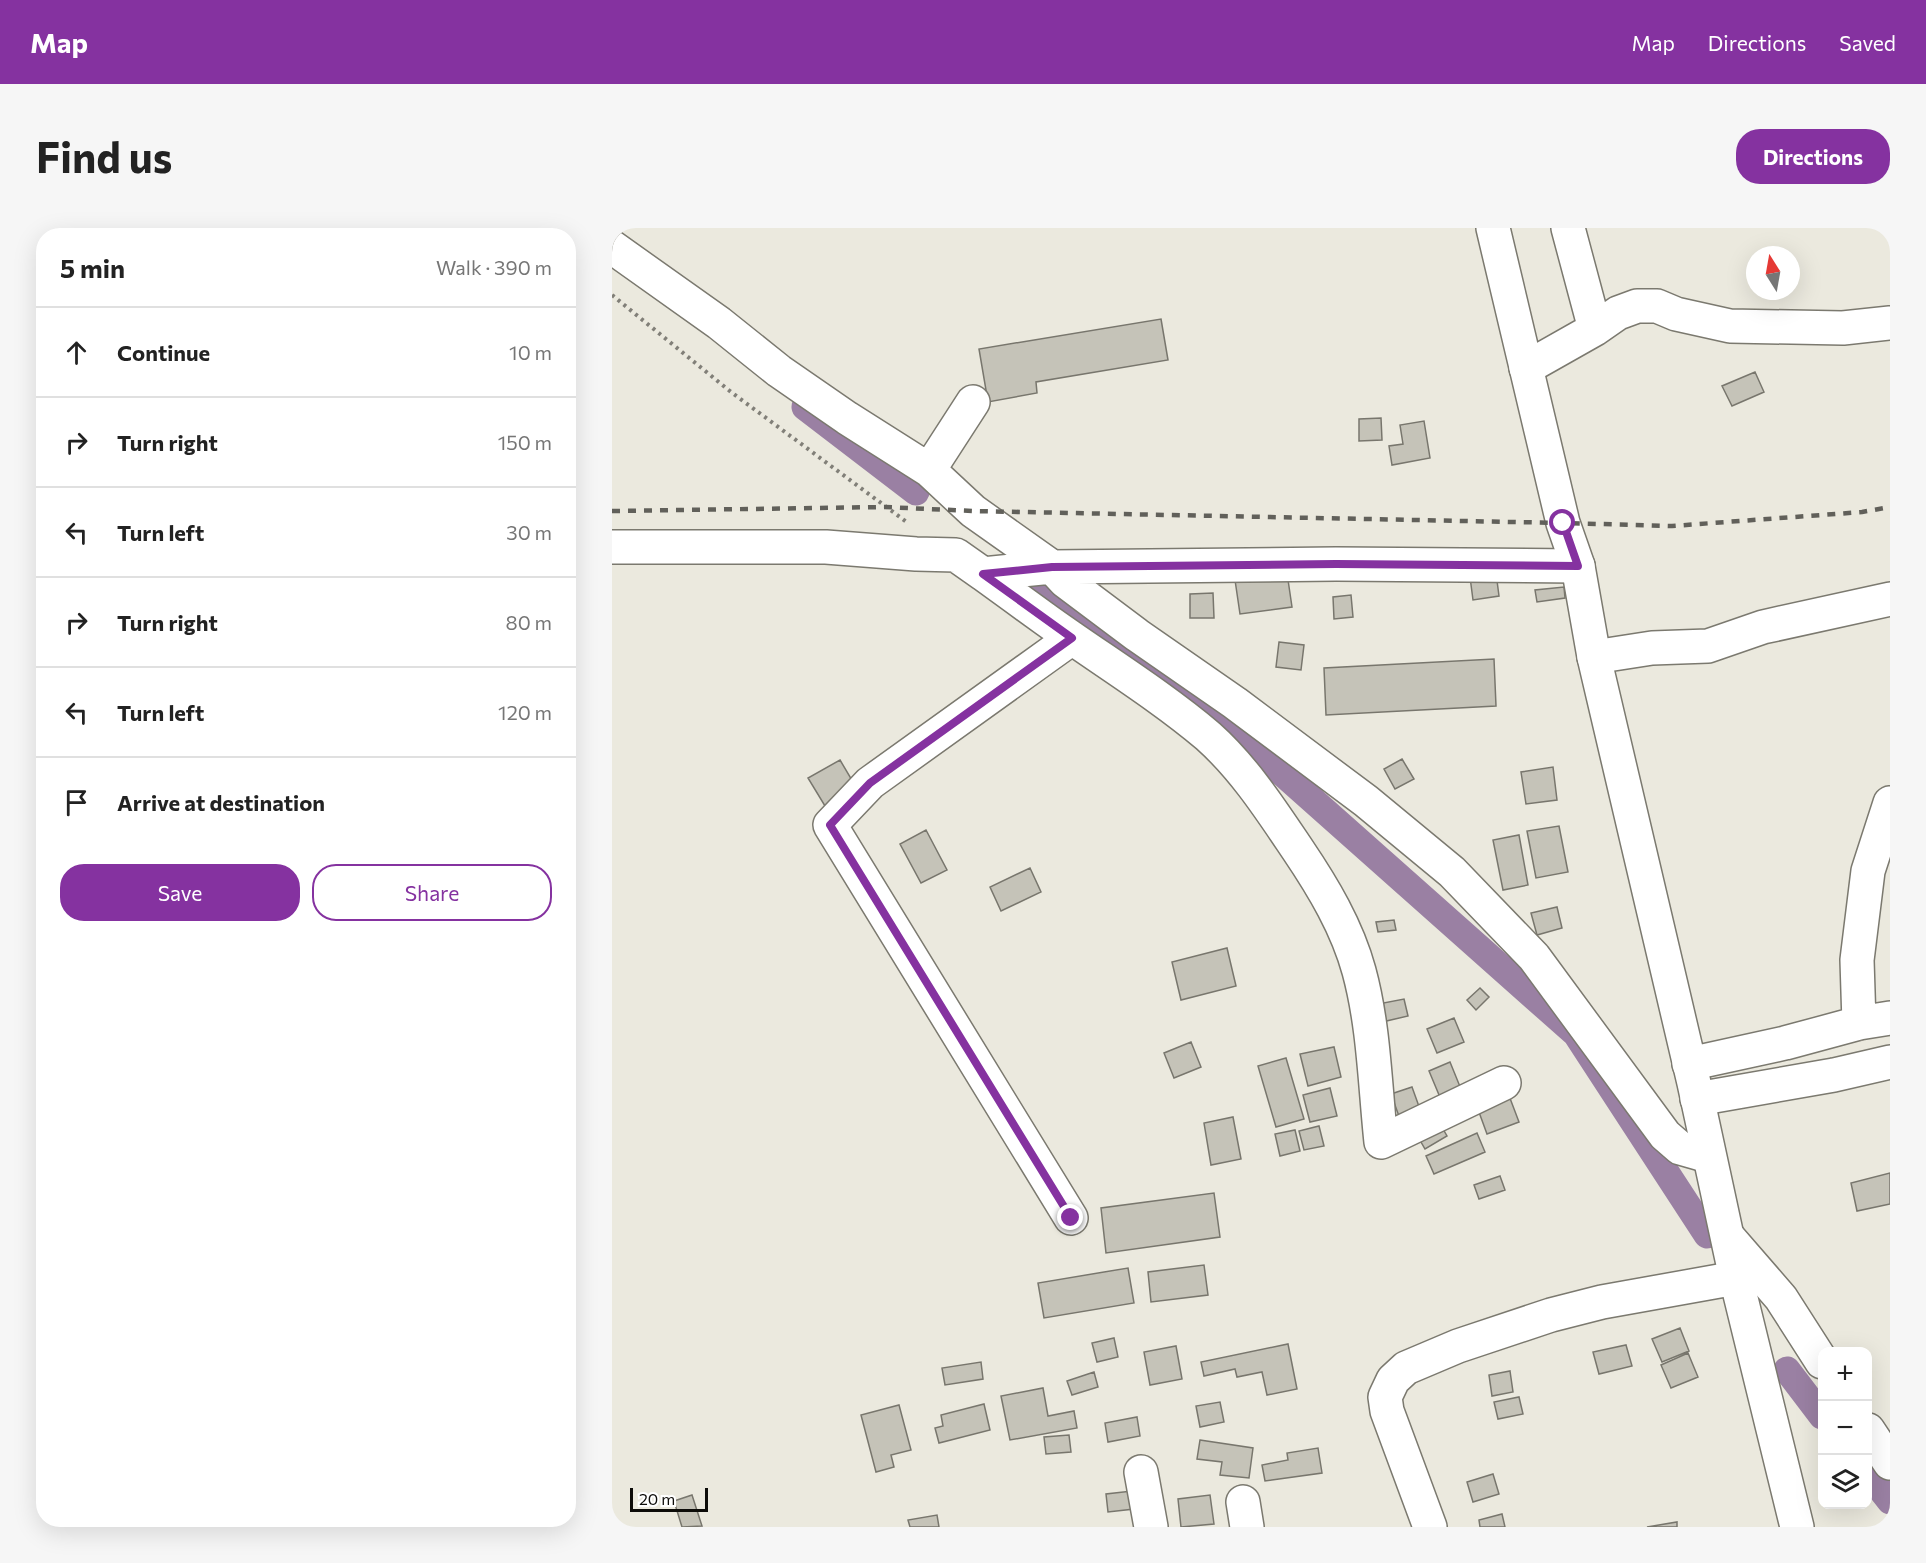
<!DOCTYPE html>
<meta charset="utf-8">
<style>
:root{--surface:#fff;--page:#f6f6f6;--text:#222;--muted:#767676;--line:#e0e0e0;--accent:#8532a0}
body{margin:0;font-family:Commissioner,sans-serif;background:var(--page);color:var(--text)}
.controls{position:absolute;right:18px;bottom:18px;display:grid;overflow:hidden;border-radius:12px;box-shadow:0 6px 24px #0002}
.controls button{width:54px;height:54px;display:grid;place-items:center;padding:0;border:0;border-bottom:2px solid var(--line);background:var(--surface);color:var(--text);font:30px sans-serif}
.compass{position:absolute;left:1134px;top:18px;width:54px;height:54px;border-radius:50%;background:var(--surface);box-shadow:0 6px 24px #0002;rotate:349deg}
.scale{position:absolute;left:18px;bottom:15px;width:78px;box-sizing:border-box;padding-left:6px;border:3px solid #0d0c09;border-top:0;font-size:16px;line-height:21px;white-space:nowrap;color:#0d0c09;-webkit-text-stroke:4px #fff;paint-order:stroke}
.stop{position:absolute;width:18px;height:18px;margin:-14px;border:4px solid #8532a0;border-radius:50%;background:#fff}
.stop.end{background:#8532a0;border-color:#fff;box-shadow:0 2px 6px #0008}
.list{margin:0;padding:0;list-style:none}
h2{display:flex;justify-content:space-between;align-items:center;height:78px;margin:0;padding:0 24px;font-size:26px}
h2 small{font-size:20px;font-weight:400;color:var(--muted)}
.list li{display:grid;grid-template-columns:39px 1fr auto;gap:18px;align-items:center;box-sizing:border-box;height:90px;padding:0 24px;border-top:2px solid var(--line)}
.list b{display:block;font-size:22px;white-space:nowrap}
.list em{font-size:20px;font-style:normal;color:var(--muted)}
.actions{display:flex;gap:12px;padding:18px 24px}
.actions a{flex:1;padding:14px 0;border:2px solid var(--accent);border-radius:24px;text-align:center;font-size:21px;color:var(--accent)}
.actions .main{background:var(--accent);color:#fff}
.icon{flex:none;width:33px;height:33px;fill:none;stroke:currentColor;stroke-width:2;stroke-linecap:round;stroke-linejoin:round}
.map{position:relative;flex:none;width:1278px;height:1299px;overflow:hidden;border-radius:24px}
header{display:flex;align-items:center;gap:36px;box-sizing:border-box;height:84px;padding:0 30px;background:var(--accent);color:#fff}
header strong{font-size:28px}
nav{display:flex;gap:33px;margin-inline-start:auto;font-size:21px}
.intro{display:flex;align-items:center;justify-content:space-between;box-sizing:border-box;height:144px;padding:0 36px}
h1{margin:0;font-size:42px}
.button{padding:15px 27px;border-radius:24px;background:var(--accent);color:#fff;font-size:21px;font-weight:700}
main{display:flex;gap:36px;padding:0 36px}
aside{flex:1;background:var(--surface);border-radius:24px;box-shadow:0 6px 24px #0002}
.map>svg:first-child{display:block}
.lines{fill:none;stroke-linecap:round;stroke-linejoin:round}
.canal{stroke:#9a80a3;stroke-width:27}
.building{fill:#c5c3b8;stroke:#78766d;stroke-width:1.5}
.minor-casing{stroke:#7b796f;stroke-width:36}
.major-casing{stroke:#7b796f;stroke-width:36}
.path{stroke:#817f78;stroke-width:4;stroke-dasharray:3 4.5;stroke-linecap:butt}
.minor{stroke:#fff;stroke-width:33}
.major{stroke:#fff;stroke-width:33}
.rail{stroke:#61605a;stroke-width:4.5;stroke-dasharray:8 8;stroke-linecap:butt}
.route{stroke:#8532a0;stroke-width:8}
</style>
<header>
<strong>Map</strong>
<nav><a>Map</a><a>Directions</a><a>Saved</a></nav>
</header>
<div class="intro"><h1>Find us</h1><a class="button">Directions</a></div>
<main>
<aside>
<h2>5 min<small>Walk · 390 m</small></h2>
<ul class="list">
<li><svg class="icon" aria-label="ahead" viewBox="0 0 24 24"><path d="M12 20V5M6 11l6-6 6 6"/></svg><div><b>Continue</b></div><em>10 m</em></li>
<li><svg class="icon" aria-label="right" viewBox="0 0 24 24"><path d="M7 20v-9h11M14 6l5 5-5 5"/></svg><div><b>Turn right</b></div><em>150 m</em></li>
<li><svg class="icon" aria-label="left" viewBox="0 0 24 24"><path d="M17 20v-9H6M10 6l-5 5 5 5"/></svg><div><b>Turn left</b></div><em>30 m</em></li>
<li><svg class="icon" aria-label="right" viewBox="0 0 24 24"><path d="M7 20v-9h11M14 6l5 5-5 5"/></svg><div><b>Turn right</b></div><em>80 m</em></li>
<li><svg class="icon" aria-label="left" viewBox="0 0 24 24"><path d="M17 20v-9H6M10 6l-5 5 5 5"/></svg><div><b>Turn left</b></div><em>120 m</em></li>
<li><svg class="icon" aria-label="arrive" viewBox="0 0 24 24"><path d="M6 21V4h12l-3 4 3 4H6"/></svg><div><b>Arrive at destination</b></div></li>
</ul>
<div class="actions"><a class="main">Save</a><a>Share</a></div>
</aside>
<div class="map">
<svg width="1278" height="1299" viewBox="0 0 1278 1299">
<rect width="100%" height="100%" fill="#ebe9de"/>
<g class="lines">
<path class="canal" d="M193,179L304,264
M421,360L625,505L964,806L1095,1007
M1175,1142L1210,1188
M1256,1245L1278,1273"/>
</g>
<path class="building" d="M549,91L556,132L424,154L425,165L376,174L367,121Z
M1143,144L1152,164L1120,178L1110,158Z
M769,190L770,212L747,213V191Z
M812,193L818,230L780,237L777,218L791,216L788,197Z
M675,345L680,379L628,386L623,352Z
M884,345L887,368L861,372L858,349Z
M952,359L953,370L925,374L923,362Z
M601,365L602,390H578V366Z
M739,367L741,389L722,391L721,369Z
M667,414L692,417L689,442L664,439Z
M882,431L884,478L714,487L712,440Z
M790,531L802,551L783,561L772,541Z
M228,532L244,559L213,578L196,550Z
M941,539L945,572L914,576L909,544Z
M947,598L956,644L924,650L915,603Z
M314,602L335,642L309,655L288,616Z
M907,607L916,657L891,662L881,612Z
M418,640L429,664L389,683L378,659Z
M945,679L950,700L925,707L919,685Z
M782,692L784,702L766,704L764,694Z
M615,720L624,758L569,772L560,734Z
M868,760L877,769L864,782L855,772Z
M792,771L796,788L770,794L766,776Z
M842,790L852,814L825,825L815,801Z
M579,814L589,839L562,850L552,825Z
M722,819L729,849L696,858L688,826Z
M674,830L692,891L664,899L646,838Z
M838,834L851,866L830,874L817,843Z
M800,859L809,884L788,891L779,866Z
M718,860L725,888L698,894L691,867Z
M896,865L907,894L875,906L864,876Z
M621,889L629,931L599,937L592,895Z
M827,894L835,908L813,921L805,907Z
M707,898L712,918L692,922L687,903Z
M683,902L688,923L668,928L663,906Z
M865,905L873,924L822,946L814,928Z
M1278,945V976L1245,983L1239,955Z
M888,948L893,962L867,971L862,957Z
M602,965L608,1009L494,1025L489,980Z
M592,1037L596,1067L539,1074L536,1044Z
M516,1040L522,1075L432,1090L426,1055Z
M1068,1100L1077,1123L1050,1134L1040,1111Z
M502,1110L506,1129L485,1134L480,1115Z
M676,1116L685,1161L655,1167L650,1144L625,1149L623,1141L592,1148L589,1134Z
M1014,1117L1020,1138L987,1146L981,1124Z
M564,1118L570,1151L538,1157L532,1124Z
M1076,1125L1086,1149L1059,1160L1049,1137Z
M369,1134L371,1151L333,1157L330,1140Z
M898,1143L901,1164L880,1168L877,1147Z
M482,1144L486,1159L460,1167L455,1153Z
M431,1160L436,1188L462,1183L465,1200L398,1212L389,1168Z
M907,1169L911,1186L886,1191L882,1174Z
M608,1174L612,1194L588,1199L584,1178Z
M372,1176L378,1202L327,1215L323,1200L331,1198L329,1187Z
M287,1177L299,1222L279,1227L282,1239L264,1244L249,1187Z
M525,1189L528,1208L496,1214L493,1195Z
M457,1207L459,1224L434,1226L432,1209Z
M588,1212L641,1220L637,1250L608,1247L610,1234L585,1231Z
M706,1220L710,1245L653,1253L650,1237L676,1232L675,1225Z
M881,1246L887,1266L861,1274L855,1254Z
M520,1263L522,1281L496,1284L494,1266Z
M80,1267L90,1298L70,1299L62,1273Z
M598,1267L602,1296L569,1299L566,1271Z
M890,1286L893,1299H868L867,1292Z
M325,1287L327,1299H298L296,1292Z
M1065,1294V1299H1035Z"/>
<g class="lines">
<g class="minor-casing">
<path id="minor" d="M956,0L983,101
M0,19L107,95L167,143L235,190L317,242L361,283L440,339L453,353L525,407L623,475L754,573L840,644L922,729L1053,907L1068,920L1096,928
M914,140L983,101L1006,85L1025,78H1045L1064,86L1118,98L1231,100L1278,95
M317,242L361,174
M0,319H214L304,326L344,327L371,346L440,339L724,336L966,338
M371,346C392,361 412,376 433,391C487,430 545,465 596,508C632,540 659,582 686,622C711,659 735,699 747,743C762,798 763,858 769,914L892,855
M982,429L1040,420L1096,418L1151,399L1278,371
M1247,795L1245,732L1256,643L1278,575
M1077,836L1173,815L1247,795L1278,790
M1085,871L1222,847L1278,834
M459,990L218,597L258,555L460,410
M1117,1010L1169,1070L1210,1134
M1256,1202L1278,1235
M529,1244L539,1299
M631,1274L635,1299
M818,1299L775,1183L773,1169L781,1152L794,1140L846,1118L939,1087L990,1074L1124,1050"/>
</g>
<g class="major-casing">
<path id="major" d="M881,0L951,295L966,338L982,429L1082,855L1124,1050L1185,1299"/>
</g>
<path class="path" d="M0,67L119,164L296,295"/>
<use href="#minor" class="minor"/>
<use href="#major" class="major"/>
<path class="rail" d="M0,283L273,279L361,283L951,295L1060,298L1250,284L1278,279"/>
</g>
<g class="lines">
<path class="route" d="M459,990L218,597L258,555L460,410L371,346L440,339L724,336L966,338L951,295"/>
</g>
</svg>
<div class="controls">
<button>+</button>
<button>−</button>
<button><svg class="icon" aria-label="layers" viewBox="0 0 24 24"><path d="M12 4l9 5-9 5-9-5zM3 14l9 5 9-5"/></svg></button>
</div>
<svg class="compass" viewBox="-18 -18 36 36"><path d="M0-13l5 13h-10z" fill="#e53935"/><path d="M0 13l5-13h-10z" fill="#767676"/></svg>
<div class="scale">20 m</div>
<div class="stop" style="left:951px;top:295px"></div>
<div class="stop end" style="left:459px;top:990px"></div>
</div>
</main>
